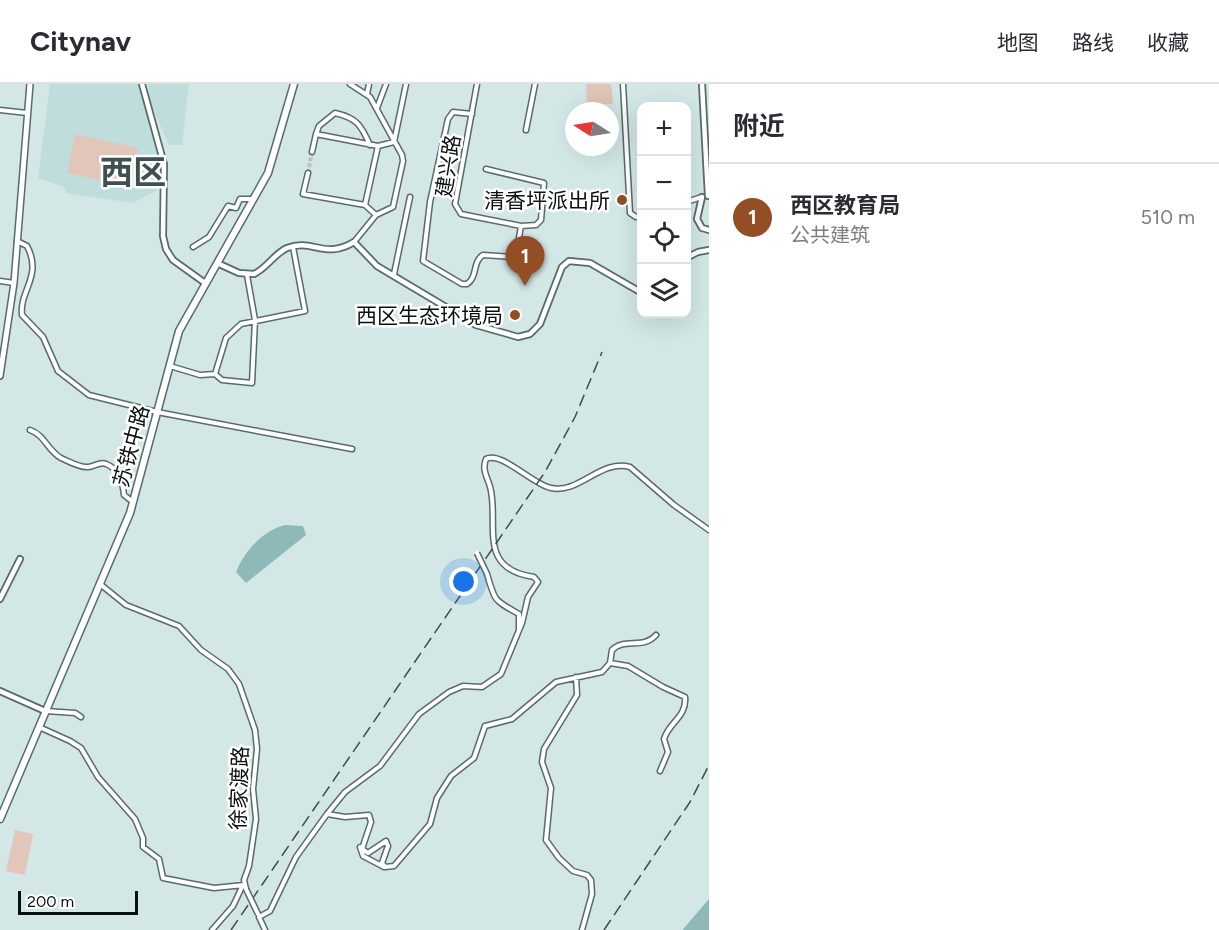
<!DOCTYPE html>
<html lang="zh">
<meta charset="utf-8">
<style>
:root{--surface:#fff;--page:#f7f7f7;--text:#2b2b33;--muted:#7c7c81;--line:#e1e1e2;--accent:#944e26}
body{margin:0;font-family:Figtree,"Noto Sans SC",sans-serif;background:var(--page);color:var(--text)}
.controls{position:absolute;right:18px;top:18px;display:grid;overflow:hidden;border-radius:12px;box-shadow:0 6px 24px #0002}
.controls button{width:54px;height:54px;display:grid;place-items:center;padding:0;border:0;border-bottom:2px solid var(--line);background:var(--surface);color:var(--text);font:30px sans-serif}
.compass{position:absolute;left:565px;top:18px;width:54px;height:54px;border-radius:50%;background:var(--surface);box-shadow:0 6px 24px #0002;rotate:282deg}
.scale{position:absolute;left:18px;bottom:15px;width:120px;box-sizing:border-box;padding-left:6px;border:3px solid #09100f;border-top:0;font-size:16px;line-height:21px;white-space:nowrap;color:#09100f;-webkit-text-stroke:4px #fff;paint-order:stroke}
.you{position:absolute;left:464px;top:498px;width:21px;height:21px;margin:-15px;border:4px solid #fff;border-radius:50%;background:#1a73e8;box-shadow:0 0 0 9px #1a73e833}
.badge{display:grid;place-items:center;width:39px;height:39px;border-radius:50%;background:var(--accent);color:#fff;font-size:20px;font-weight:700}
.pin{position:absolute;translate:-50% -50px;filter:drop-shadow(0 2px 3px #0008)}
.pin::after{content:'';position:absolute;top:32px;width:21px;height:18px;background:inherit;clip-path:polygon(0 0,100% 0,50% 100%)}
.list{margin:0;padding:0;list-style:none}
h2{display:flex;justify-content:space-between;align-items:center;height:78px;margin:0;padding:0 24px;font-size:26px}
h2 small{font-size:20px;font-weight:400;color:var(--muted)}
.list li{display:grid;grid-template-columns:39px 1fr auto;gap:18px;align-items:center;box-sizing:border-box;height:108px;padding:0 24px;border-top:2px solid var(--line)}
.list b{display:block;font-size:22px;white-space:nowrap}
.list p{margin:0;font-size:20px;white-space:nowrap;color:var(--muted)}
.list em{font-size:20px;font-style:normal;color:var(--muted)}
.icon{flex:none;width:33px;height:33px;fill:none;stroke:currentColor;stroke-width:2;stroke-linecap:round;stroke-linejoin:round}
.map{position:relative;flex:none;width:709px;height:846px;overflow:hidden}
header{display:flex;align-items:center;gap:36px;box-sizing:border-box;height:84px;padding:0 30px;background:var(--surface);border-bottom:2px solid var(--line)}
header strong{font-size:28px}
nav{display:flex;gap:33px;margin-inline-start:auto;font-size:21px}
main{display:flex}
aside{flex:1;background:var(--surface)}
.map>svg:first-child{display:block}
.built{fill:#bfdddc}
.garden{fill:#e2c6b9}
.water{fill:#8fb9b8}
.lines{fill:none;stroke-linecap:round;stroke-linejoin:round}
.minor-tunnel{stroke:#b5c7c7;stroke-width:4;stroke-dasharray:4 2;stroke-linecap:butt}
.minor-casing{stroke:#586b6a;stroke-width:7}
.tertiary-casing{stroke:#586b6a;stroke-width:8}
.primary-casing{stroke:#586b6a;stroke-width:8}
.trunk-casing{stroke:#586b6a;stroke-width:9}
.minor{stroke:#fff;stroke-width:4}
.tertiary{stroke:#fff;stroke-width:4.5}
.primary{stroke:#fff;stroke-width:5}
.trunk{stroke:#fff;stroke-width:6}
.rail{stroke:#414b4b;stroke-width:1.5;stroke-dasharray:12 6;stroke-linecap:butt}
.minor-bridge-casing{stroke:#586b6a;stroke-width:7;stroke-linecap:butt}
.minor-bridge{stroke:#fff;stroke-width:4}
.poi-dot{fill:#944e26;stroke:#fff;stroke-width:2}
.labels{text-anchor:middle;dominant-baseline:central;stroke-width:5;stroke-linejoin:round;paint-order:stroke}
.street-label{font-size:21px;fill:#09100f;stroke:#fff}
.poi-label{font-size:21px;fill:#09100f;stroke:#fff;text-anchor:end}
.town-label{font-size:33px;font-weight:bold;fill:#3f5050;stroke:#fff}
</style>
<header>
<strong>Citynav</strong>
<nav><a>地图</a><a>路线</a><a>收藏</a></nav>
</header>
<main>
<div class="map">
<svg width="709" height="846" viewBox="0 0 709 846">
<rect width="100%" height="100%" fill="#d3e7e7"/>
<path class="built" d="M50,0H140L160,80L157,106L133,119L66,109L64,103L38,94Z
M148,0H189L182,61H169L151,20Z"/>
<path class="garden" d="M586,0H611L613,20L587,21Z
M75,50L138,64L130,103L67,89Z
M15,746L33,750L25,791L6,787Z"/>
<path class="water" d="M285,441L303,442L306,451L246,499L236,488C244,467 264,446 285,441Z
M709,815V846H683L684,844Z"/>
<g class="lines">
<path class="minor-tunnel" d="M308,89L312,68"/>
<g class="minor-casing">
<path id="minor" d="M350,0L370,13L402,71L403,77L393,123L376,131L354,158
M477,0L455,120L461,130L521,142L536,141L541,136L544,99L486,85
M623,0L630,129L636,133L642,132
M367,10L369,0
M377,24L386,0
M0,26L27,29
M472,30L453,28L448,35L430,118L423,177L462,200H467C478,193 472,178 483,171L512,173L517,165L521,142
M526,46L535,0
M316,50L319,42L335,29C357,34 361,41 370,61
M378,62L394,58L406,0
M312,68L316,50L378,62L365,121
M308,89L303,110L365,121L376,131
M686,118L702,113
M17,157L27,162C43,192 19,207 22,231L43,253L58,287L89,311L157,328L352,365
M193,163L209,153L228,122L236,124L240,115H253
M394,190L410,113
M0,197L14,199
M170,282L200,291L215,290
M215,290L226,254L241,240L305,227L293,163
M215,290L222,296L252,299L255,236L247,191
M30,346C45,351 47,366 61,374C68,377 80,384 88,383C94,383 100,377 106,380C118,384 123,399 124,411L133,418
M487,490C495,518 494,516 519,530V546
M100,500L126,521L179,542L201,566L228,585L239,600L255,646L257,665L253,705L256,735L249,782L244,796L246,805
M610,579L628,582L663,603L685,613C687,633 669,638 664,655L668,668L660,687
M576,593L577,611L544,665L542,678L551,704L546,756L559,774L573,787L587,791L591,796L592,810L582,846
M46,627L75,629L81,633
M39,643L70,657L81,664L98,693L135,735L143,754V763L159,775L163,794L214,804L244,801
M327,730L345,733L369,731L371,738L362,765L368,769L386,757L388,762L382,779L385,783L394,782L430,740L437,714L451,692L474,674L485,642L512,635L556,598L602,588L610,579L612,566C625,553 643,566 656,551
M360,763L363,772L384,783
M259,833L270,827L296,773L327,730L345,708L380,682L419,630L449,608L463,602L482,603L501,590L522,539L528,513L538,498L534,493C478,485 498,443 491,407C489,395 481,387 486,375C502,367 533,401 551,404C580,410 600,375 630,383L674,421L709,446
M259,833L265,846
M212,846L233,822L242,803"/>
</g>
<g class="tertiary-casing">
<path id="tertiary" d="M142,0L164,80L163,152L166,165L173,176L205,199
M702,0L708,112
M702,113L697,135L702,144L709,146
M686,174L698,168L709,166
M217,179L239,189L254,190C267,184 274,170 287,164C313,154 324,176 354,158L377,182L476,241L518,253L530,250L540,240L562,183L569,177L590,179L642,209
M0,515L20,475
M0,607L45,627"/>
</g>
<g class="primary-casing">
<path id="primary" d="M0,292L14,199L30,0"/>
</g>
<g class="trunk-casing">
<path id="trunk" d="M0,735L130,429L179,247L268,89L294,0"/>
</g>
<use href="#minor" class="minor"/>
<use href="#tertiary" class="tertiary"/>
<use href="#primary" class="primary"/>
<use href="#trunk" class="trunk"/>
<path class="rail" d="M231,846L545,388L575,333L602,268
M604,846L690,718L709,681"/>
<g class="minor-bridge-casing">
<path id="minor-bridge" d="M477,469L487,490
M246,805L258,830"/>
</g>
<use href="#minor-bridge" class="minor-bridge"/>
</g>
<g class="poi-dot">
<circle cx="622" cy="116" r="6"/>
<circle cx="515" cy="231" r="6"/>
</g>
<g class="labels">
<g class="street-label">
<text transform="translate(448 82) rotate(-81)">建兴路</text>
<text transform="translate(131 362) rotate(-75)">苏铁中路</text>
<text transform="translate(239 704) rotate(-88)">徐家渡路</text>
</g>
<g class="poi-label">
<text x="610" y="116">清香坪派出所</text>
<text x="503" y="231">西区生态环境局</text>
</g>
<g class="town-label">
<text x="133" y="88">西区</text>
</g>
</g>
</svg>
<div class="controls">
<button>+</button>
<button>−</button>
<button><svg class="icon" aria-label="locate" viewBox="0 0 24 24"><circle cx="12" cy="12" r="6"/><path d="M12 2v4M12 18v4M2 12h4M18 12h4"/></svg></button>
<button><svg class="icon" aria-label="layers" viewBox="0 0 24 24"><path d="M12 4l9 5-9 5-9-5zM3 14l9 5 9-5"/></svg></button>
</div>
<svg class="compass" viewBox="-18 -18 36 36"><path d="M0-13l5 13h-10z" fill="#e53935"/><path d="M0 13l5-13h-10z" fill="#7c7c81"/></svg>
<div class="scale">200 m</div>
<div class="you"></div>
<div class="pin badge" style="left:525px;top:202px">1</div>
</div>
<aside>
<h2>附近<small></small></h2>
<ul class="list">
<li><span class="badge">1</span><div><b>西区教育局</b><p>公共建筑</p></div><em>510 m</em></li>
</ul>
</aside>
</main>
